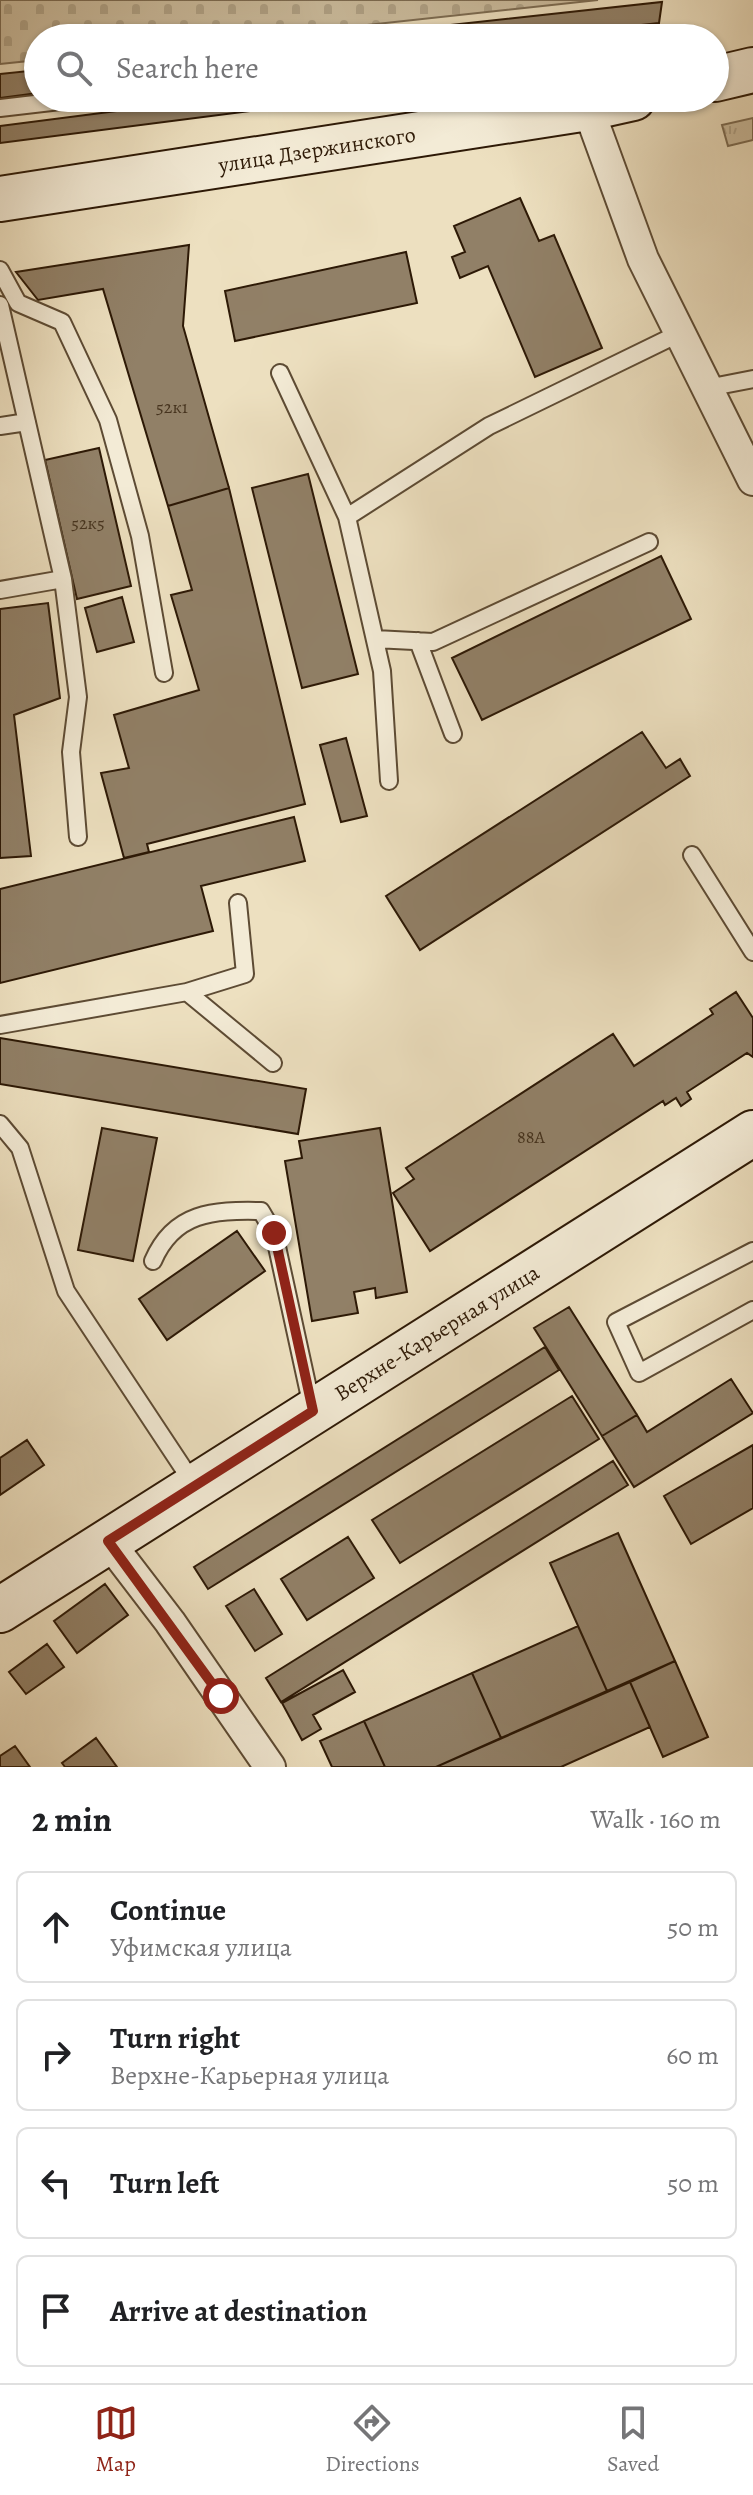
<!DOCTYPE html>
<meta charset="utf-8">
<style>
:root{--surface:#fff;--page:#f2f2f2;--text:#202124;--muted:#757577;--line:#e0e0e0;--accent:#8f2418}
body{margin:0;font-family:Alegreya,serif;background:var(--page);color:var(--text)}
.stop{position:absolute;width:24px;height:24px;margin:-18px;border:6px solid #8f2418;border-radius:50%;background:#fff}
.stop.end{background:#8f2418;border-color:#fff;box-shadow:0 2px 8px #0008}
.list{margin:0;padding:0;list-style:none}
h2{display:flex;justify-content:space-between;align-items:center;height:104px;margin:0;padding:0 32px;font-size:34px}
h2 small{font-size:26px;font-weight:400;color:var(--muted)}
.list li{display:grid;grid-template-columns:52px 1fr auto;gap:24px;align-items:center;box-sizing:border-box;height:112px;margin:0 16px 16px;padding:0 16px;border:2px solid var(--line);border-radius:12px}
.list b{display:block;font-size:30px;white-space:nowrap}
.list p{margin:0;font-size:26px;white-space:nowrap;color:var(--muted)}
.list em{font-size:26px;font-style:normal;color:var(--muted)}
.icon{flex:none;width:44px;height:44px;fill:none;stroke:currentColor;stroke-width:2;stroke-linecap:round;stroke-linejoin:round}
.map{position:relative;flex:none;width:753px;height:1767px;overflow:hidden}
.search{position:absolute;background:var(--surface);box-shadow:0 2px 6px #0004;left:24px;right:24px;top:24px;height:88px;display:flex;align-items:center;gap:20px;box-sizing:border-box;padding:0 28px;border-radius:44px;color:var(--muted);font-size:30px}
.sheet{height:616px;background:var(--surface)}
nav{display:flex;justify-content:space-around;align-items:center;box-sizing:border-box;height:112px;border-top:2px solid var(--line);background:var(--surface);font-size:22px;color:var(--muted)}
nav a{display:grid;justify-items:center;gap:4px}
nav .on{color:var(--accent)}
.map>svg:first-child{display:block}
.grass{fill:url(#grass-tufts);stroke:#7c6c53;stroke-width:2}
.cemetery{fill:url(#cemetery-stones);stroke:#7c6c53;stroke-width:2}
.building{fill:#918067;stroke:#2d1906;stroke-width:2}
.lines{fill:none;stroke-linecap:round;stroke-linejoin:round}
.lane-casing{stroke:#5d4b34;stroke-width:20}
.street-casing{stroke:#5d4b34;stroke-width:34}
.secondary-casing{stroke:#2d1906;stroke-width:48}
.lane{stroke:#f3ebd6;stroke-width:16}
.street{stroke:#f3ebd6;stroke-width:30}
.secondary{stroke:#f3ebd6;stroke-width:44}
.route{stroke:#8f2418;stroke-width:10}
.labels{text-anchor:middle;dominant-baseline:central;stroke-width:8;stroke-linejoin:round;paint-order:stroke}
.number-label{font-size:18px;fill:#46331e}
.street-label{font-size:22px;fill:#2d1906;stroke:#f3ebd6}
</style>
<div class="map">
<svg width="753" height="1767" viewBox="0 0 753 1767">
<defs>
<pattern id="grass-tufts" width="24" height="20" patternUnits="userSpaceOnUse" patternTransform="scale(2)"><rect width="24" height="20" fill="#ccbea0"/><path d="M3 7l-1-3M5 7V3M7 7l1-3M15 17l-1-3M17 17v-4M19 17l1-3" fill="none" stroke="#b0a388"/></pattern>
<pattern id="cemetery-stones" width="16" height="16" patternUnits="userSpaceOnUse" patternTransform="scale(2)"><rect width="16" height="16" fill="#ccbea0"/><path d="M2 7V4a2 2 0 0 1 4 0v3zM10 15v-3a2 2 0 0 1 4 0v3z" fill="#b0a388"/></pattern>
</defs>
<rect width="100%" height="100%" fill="#ede0c0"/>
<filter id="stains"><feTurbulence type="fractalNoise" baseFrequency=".0025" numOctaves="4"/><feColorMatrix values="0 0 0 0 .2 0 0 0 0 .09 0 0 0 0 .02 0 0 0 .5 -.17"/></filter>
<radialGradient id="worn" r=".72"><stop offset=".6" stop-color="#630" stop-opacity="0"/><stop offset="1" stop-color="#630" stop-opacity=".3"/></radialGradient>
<path class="grass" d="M753,118V140L728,146L722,125Z"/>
<path class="cemetery" d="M0,0H598L246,38H38V60L0,64Z"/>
<path class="building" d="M662,2L659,23L526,38H331Z
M38,70V93L0,98V74Z
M218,98H352L0,143V126Z
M520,198L539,241L554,235L602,348L535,377L488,266L460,278L452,257L465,252L454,226Z
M189,245L183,326L229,488L168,506L103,289L38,300L16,272Z
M406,252L417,303L235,341L225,291Z
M99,448L131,586L77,599L45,460Z
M308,474L358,674L302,688L252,488Z
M229,488L305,804L147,844L149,852L124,858L101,773L129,768L114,715L199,690L171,595L192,590L168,506Z
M661,556L691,619L482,720L452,658Z
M122,597L134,642L97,652L85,608Z
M48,603L60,698L14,715L31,856L0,858V609Z
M642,732L666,768L680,759L690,776L420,950L386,896Z
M346,738L367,816L341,822L320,745Z
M294,817L305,861L201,886L213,931L0,983V889Z
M736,992L753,1018V1057L747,1053L687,1092L691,1099L681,1106L676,1098L665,1105L663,1101L430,1251L393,1193L414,1179L406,1168L613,1034L634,1066L713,1014L710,1009Z
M0,1038L306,1089L298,1134L0,1084Z
M102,1128L157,1138L133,1261L78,1250Z
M380,1128L407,1292L376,1298L375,1288L354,1292L358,1313L312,1321L285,1161L302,1158L299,1141Z
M237,1231L265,1271L167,1340L139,1299Z
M569,1307L637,1415L602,1436L534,1328Z
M545,1347L559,1370L208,1589L194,1567Z
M731,1379L753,1413L634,1487L602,1436L637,1415L647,1432Z
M572,1396L599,1439L400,1563L372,1520Z
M27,1440L44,1465L0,1495V1458Z
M753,1445V1508L691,1544L664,1496Z
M613,1461L628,1485L281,1702L266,1678Z
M618,1533L675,1661L607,1691L550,1563Z
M348,1537L374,1578L307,1620L281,1579Z
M105,1584L128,1615L77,1653L54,1621Z
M254,1589L282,1634L255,1651L226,1606Z
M578,1626L607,1691L501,1738L472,1673Z
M47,1644L64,1667L26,1694L9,1672Z
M675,1661L708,1737L663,1757L630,1682Z
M343,1670L355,1692L313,1715L321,1729L302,1740L282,1703Z
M472,1673L501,1738L436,1767H385L364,1721Z
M630,1682L650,1727L561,1767H436Z
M364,1721L385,1767H332L320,1741Z
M96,1738L117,1767H65L62,1763Z
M15,1746L30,1767H0V1756Z"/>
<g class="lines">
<g class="lane-casing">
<path id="lane" d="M580,38H585
M0,108L86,98
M0,270L18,303L62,322L108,420L140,536L164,673
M0,305L63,579L78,697L71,752L78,837
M280,373L347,517L382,671L389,781
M707,388L753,379
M0,426L27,422
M347,517L489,426L680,333
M0,590L63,579
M375,639L433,642L649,542
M418,641L453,734
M692,855L753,952
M187,992L245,974L238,903
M0,1025L187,992L273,1063
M0,1124L20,1148L66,1291L195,1486
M753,1251L616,1322L639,1373L753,1310
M153,1261C174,1212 213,1210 261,1211L274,1233L312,1407"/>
</g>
<g class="street-casing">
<path id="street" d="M588,108L643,259L753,480
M108,1541L170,1622L270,1767"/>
</g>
<g class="secondary-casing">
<path id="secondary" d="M715,79L753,70
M0,199L588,108L633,98
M0,1610L753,1133"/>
</g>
<use href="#lane" class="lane"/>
<use href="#street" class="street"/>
<use href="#secondary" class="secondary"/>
</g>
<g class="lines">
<path class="route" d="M221,1696L108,1541L313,1411L274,1233"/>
</g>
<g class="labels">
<g class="number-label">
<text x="172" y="407">52к1</text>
<text x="88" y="523">52к5</text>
<text x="531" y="1137">88А</text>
</g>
<g class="street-label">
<text transform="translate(317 150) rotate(-9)">улица Дзержинского</text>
<text transform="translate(437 1333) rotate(-32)">Верхне-Карьерная улица</text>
</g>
</g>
<rect width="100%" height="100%" filter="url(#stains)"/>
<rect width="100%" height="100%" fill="url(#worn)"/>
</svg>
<div class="stop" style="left:221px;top:1696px"></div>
<div class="stop end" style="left:274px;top:1233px"></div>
<div class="search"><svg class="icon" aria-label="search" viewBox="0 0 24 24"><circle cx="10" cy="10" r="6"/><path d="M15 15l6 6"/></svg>Search here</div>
</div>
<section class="sheet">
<h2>2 min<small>Walk · 160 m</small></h2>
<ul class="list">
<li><svg class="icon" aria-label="ahead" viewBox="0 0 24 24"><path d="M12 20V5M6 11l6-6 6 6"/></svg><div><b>Continue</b><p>Уфимская улица</p></div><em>50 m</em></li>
<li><svg class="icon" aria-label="right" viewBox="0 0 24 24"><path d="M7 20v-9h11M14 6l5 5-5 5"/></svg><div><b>Turn right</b><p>Верхне-Карьерная улица</p></div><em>60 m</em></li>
<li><svg class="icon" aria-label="left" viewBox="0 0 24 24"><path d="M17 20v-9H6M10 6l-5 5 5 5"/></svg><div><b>Turn left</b></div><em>50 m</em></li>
<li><svg class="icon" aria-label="arrive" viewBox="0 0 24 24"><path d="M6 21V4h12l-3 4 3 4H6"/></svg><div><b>Arrive at destination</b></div></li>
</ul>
</section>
<nav>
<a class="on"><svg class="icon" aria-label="map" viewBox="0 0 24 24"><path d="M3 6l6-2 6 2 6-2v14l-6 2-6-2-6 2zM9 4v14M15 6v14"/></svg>Map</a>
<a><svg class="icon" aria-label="directions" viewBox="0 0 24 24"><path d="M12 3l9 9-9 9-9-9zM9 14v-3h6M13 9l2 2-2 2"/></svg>Directions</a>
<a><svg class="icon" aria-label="saved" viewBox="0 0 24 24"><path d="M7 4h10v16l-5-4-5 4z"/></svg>Saved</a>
</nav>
